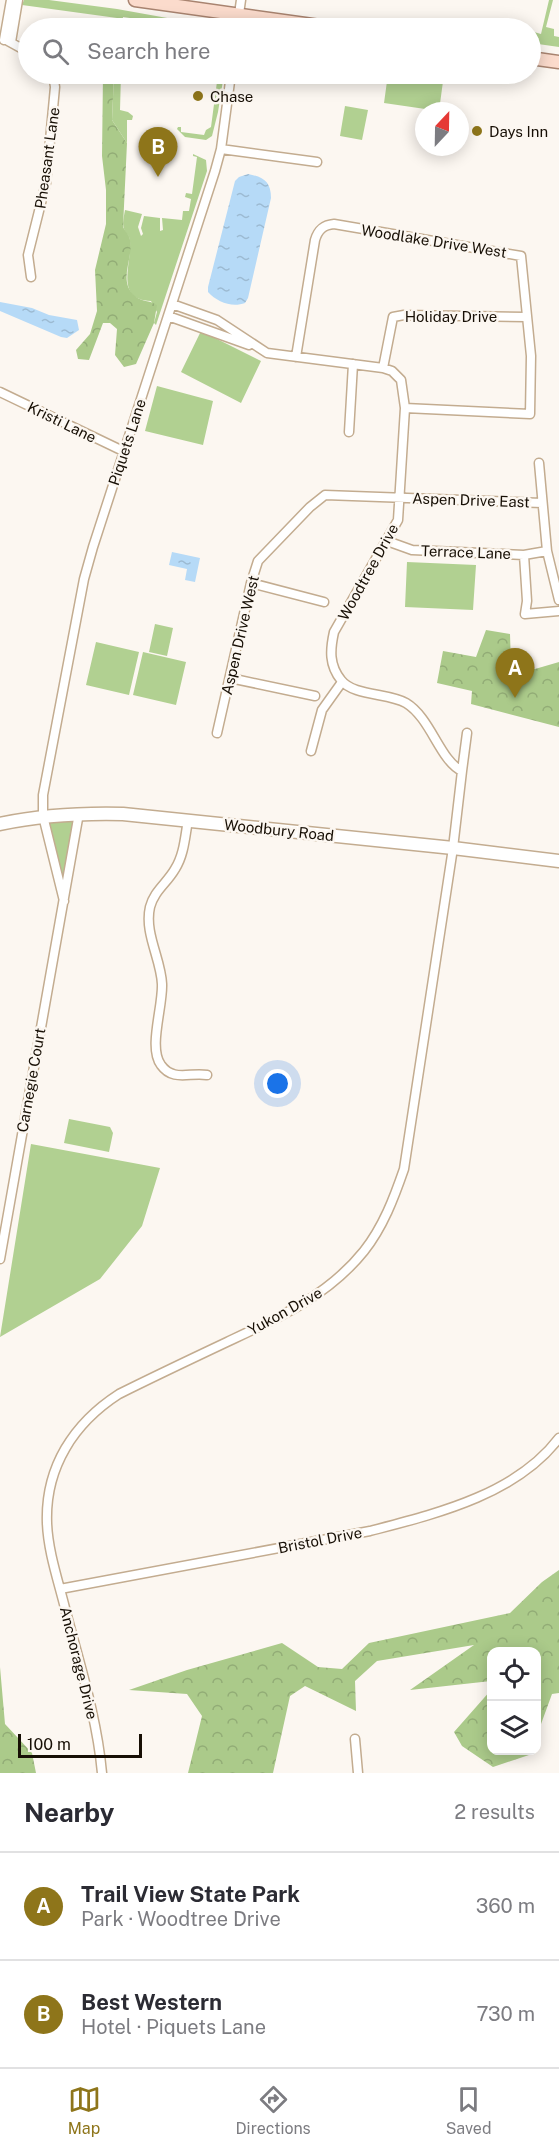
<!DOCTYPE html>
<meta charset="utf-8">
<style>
:root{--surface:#fff;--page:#f2f2f3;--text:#2b2b33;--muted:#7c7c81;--line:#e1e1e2;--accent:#8e751a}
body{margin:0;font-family:"Public Sans",sans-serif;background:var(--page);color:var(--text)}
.controls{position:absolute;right:18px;bottom:18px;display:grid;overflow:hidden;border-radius:12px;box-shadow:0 3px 15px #0003}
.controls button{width:54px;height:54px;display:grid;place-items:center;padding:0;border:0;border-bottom:2px solid var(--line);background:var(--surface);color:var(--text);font:30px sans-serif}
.compass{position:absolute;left:415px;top:102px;width:54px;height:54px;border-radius:50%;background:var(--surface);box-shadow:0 3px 15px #0003;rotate:22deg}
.scale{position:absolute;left:18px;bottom:15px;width:124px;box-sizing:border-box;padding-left:6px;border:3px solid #170f05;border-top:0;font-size:16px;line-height:21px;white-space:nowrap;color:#170f05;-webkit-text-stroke:4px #fcf7f1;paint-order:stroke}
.you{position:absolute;left:278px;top:1084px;width:21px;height:21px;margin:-15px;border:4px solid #fff;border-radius:50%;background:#1a73e8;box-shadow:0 0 0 9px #1a73e833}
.badge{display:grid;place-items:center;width:39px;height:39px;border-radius:50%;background:var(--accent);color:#fff;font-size:20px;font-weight:700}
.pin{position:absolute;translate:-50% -50px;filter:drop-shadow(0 2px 3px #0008)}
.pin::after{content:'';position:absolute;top:32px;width:21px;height:18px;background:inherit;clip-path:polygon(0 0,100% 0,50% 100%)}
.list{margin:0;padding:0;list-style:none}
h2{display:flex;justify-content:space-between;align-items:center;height:78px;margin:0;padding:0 24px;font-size:26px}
h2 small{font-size:20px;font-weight:400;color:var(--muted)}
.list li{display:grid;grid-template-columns:39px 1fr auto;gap:18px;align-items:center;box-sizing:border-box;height:108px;padding:0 24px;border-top:2px solid var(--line)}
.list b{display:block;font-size:22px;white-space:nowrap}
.list p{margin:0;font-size:20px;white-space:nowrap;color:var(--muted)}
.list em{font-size:20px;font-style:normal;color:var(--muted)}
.icon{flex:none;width:33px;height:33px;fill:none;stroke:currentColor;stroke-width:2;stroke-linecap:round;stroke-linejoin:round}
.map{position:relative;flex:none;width:559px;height:1773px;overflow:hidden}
.search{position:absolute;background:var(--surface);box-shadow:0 3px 15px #0003;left:18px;right:18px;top:18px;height:66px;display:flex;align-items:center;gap:15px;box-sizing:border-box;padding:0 21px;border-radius:33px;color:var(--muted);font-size:22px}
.sheet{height:294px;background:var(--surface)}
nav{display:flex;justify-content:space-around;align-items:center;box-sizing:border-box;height:84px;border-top:2px solid var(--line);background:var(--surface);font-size:16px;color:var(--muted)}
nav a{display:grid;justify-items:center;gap:3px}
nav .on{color:var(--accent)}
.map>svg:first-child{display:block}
.green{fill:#b1d091}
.forest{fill:url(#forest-crowns)}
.water{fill:url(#water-ripples)}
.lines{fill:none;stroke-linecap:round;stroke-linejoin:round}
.street-casing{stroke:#c3ac90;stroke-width:11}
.secondary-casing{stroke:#c3ac90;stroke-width:15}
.primary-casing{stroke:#a98470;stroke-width:15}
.street{stroke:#fff;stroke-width:8}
.secondary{stroke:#fff;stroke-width:12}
.primary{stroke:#fbdbcc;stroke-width:12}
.poi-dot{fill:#8e751a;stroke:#fcf7f1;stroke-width:2}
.labels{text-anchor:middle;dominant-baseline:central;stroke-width:5;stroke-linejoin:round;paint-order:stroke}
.poi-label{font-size:15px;fill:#170f05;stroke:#fcf7f1;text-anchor:start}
.street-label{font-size:15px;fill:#170f05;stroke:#fcf7f1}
</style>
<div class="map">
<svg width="559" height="1773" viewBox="0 0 559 1773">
<defs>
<pattern id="forest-crowns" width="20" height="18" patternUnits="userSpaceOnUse" patternTransform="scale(1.5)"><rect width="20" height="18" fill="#abca8a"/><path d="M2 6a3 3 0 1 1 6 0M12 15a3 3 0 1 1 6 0" fill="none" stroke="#92ac76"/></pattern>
<pattern id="water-ripples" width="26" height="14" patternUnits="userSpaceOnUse" patternTransform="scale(1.5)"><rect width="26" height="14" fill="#b6daf7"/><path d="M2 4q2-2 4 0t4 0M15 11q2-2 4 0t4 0" fill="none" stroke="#9cbad2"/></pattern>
</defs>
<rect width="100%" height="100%" fill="#fcf7f1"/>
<path class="green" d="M24,0H49L117,9L223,28H199L123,17L122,28H116L117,18L22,5Z
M549,0H553L546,27L554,29V36L559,37V47L531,43L534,32L541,34Z
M114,74H121L120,110L128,112L133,116L132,120H127V143L112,120Z
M218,74H224L218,112L212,136L206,140L185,137L177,129L178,127H181V132L204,135L206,130L211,127Z
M388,74H444L439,111L384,103Z
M345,106L368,110L362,140L340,136Z
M193,154L206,160L207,171L156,325L154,323L157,312L151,301C114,300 132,264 130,241C130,236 126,234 124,229C122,224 124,216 125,210L142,214L138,227L141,236L143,234L141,228L144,216L160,218V231L163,230L162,218L182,220L183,211H189L191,199L185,197L186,193L192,194L197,157L193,156Z
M201,331L261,361L241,403L181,372Z
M157,386L213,401L203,445L145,431Z
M407,562L476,565L473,610L405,607Z
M155,624L173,628L167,656L149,652Z
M96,642L139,652L129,695L86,685Z
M143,652L186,662L176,705L133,695Z
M78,814L64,897L44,817Z
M69,1119L110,1127L113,1133L109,1152L64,1143Z
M31,1144L160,1168L142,1226L100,1279L0,1337Z"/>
<path class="forest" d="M103,74H114L112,120L127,143L123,227C125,231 130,236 130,240C134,258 117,281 135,296C142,302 149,300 157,305L154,323L136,364L124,367L115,355L117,329L110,323H103L89,360L78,359L76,350L90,334L97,311L95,270L106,224V190L102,156Z
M486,630L510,634L511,665L535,669L559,662V727L471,704L472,691L437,683L443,651L476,657Z
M559,1570V1693L552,1694L537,1735L536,1652H492L491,1681L410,1690L474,1645L377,1661L355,1681L356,1711L305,1686L290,1696L273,1773H188L202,1716L187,1694L129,1690L187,1670L282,1643L318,1667L342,1669L369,1643L510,1613L542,1582Z
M0,1667L5,1724L32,1753L36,1773H0Z
M491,1690L492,1750L531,1751L529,1755L493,1767L462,1746L454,1732Z"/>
<path class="water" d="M248,174C264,177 271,182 271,198L248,298L245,303C232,308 217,302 208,292V287L235,181L239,177Z
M0,302L32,308L49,315L77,320L79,330L67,338L61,337L0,311Z
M172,552L200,558L195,582L185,580L187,569L169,565Z"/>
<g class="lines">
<g class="street-casing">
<path id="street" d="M237,28L241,0
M4,40L11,0
M8,41L28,52
M11,42L18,0
M221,149L317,162
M31,277L28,255L46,183L55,87L53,74
M168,316L249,345
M296,357L315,240C318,230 323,225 334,224L521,256L531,356L530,414L405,408
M383,368L393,317L404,315L526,317
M0,392L123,451
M349,432L353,364
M539,463L547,551L559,600
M387,541L412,550L524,555L547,551
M524,555L527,601L525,614L559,611
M251,583L324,602
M230,678L315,696
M217,733L251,583L258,561L310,507L325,495L542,503
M311,751L322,710L342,682
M462,771L467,733
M188,820C185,837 184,855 175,869C167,883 154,891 150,907C144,933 161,959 162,984C163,1007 148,1048 161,1065C173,1082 190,1072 207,1075
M64,901L43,816V795L84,579L93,547L215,171L221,149L231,74
M0,1259L79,813
M60,1589L370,1531C435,1514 516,1495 559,1438
M355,1739L358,1773
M102,1773C97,1717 79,1662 65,1608C58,1580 48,1551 47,1523C45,1467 74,1423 119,1394C155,1376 191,1359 227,1342C278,1318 328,1296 364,1251C383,1227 394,1198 404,1169L453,848L462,771C440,761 431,718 406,703C389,693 353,696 341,680C329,665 330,650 334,632L398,520L405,408L401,380L392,371L383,368L267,353L217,320L172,304"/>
</g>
<g class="secondary-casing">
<path id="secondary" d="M0,824C41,815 80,813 123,814L453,848L559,861"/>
</g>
<g class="primary-casing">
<path id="primary" d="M135,0L334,28
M530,58L559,62"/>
</g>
<use href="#street" class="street"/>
<use href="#secondary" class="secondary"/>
<use href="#primary" class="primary"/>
</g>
<g class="poi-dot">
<circle cx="198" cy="96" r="6"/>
<circle cx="477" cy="131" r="6"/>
</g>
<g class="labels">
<g class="poi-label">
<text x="210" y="96">Chase</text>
<text x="489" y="131">Days Inn</text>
</g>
<g class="street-label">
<text transform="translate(47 158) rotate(-82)">Pheasant Lane</text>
<text transform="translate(434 241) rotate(9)">Woodlake Drive West</text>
<text x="451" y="316">Holiday Drive</text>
<text transform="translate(62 422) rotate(26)">Kristi Lane</text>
<text transform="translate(127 442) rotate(-72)">Piquets Lane</text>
<text transform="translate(471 500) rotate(2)">Aspen Drive East</text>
<text transform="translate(466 552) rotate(2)">Terrace Lane</text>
<text transform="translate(368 572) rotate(-61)">Woodtree Drive</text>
<text transform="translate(240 635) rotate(-77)">Aspen Drive West</text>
<text transform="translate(279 830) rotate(6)">Woodbury Road</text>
<text transform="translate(31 1080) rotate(-80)">Carnegie Court</text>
<text transform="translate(285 1311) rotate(-29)">Yukon Drive</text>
<text transform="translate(320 1540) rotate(-11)">Bristol Drive</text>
<text transform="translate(79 1663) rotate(76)">Anchorage Drive</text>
</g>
</g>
</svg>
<div class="controls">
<button><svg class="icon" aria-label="locate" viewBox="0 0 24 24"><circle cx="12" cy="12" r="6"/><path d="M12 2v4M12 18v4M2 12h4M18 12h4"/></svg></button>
<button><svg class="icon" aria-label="layers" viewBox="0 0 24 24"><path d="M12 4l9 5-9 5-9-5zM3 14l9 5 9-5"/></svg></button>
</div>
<svg class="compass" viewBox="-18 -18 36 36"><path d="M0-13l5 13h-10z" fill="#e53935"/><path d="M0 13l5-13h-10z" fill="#7c7c81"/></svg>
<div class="scale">100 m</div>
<div class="you"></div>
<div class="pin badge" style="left:515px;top:698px">A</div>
<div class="pin badge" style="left:158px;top:177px">B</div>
<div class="search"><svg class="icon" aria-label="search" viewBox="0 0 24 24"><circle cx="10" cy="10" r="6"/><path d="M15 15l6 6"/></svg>Search here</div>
</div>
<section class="sheet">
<h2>Nearby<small>2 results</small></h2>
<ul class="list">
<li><span class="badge">A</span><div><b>Trail View State Park</b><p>Park · Woodtree Drive</p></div><em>360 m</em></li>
<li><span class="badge">B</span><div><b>Best Western</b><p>Hotel · Piquets Lane</p></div><em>730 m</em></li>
</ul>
</section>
<nav>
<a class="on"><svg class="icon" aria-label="map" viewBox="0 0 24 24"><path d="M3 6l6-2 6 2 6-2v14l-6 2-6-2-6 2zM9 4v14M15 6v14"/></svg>Map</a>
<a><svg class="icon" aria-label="directions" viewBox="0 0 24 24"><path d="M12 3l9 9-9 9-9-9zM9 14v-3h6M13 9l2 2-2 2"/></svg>Directions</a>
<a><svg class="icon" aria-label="saved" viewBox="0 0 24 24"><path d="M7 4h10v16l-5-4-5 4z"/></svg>Saved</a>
</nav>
